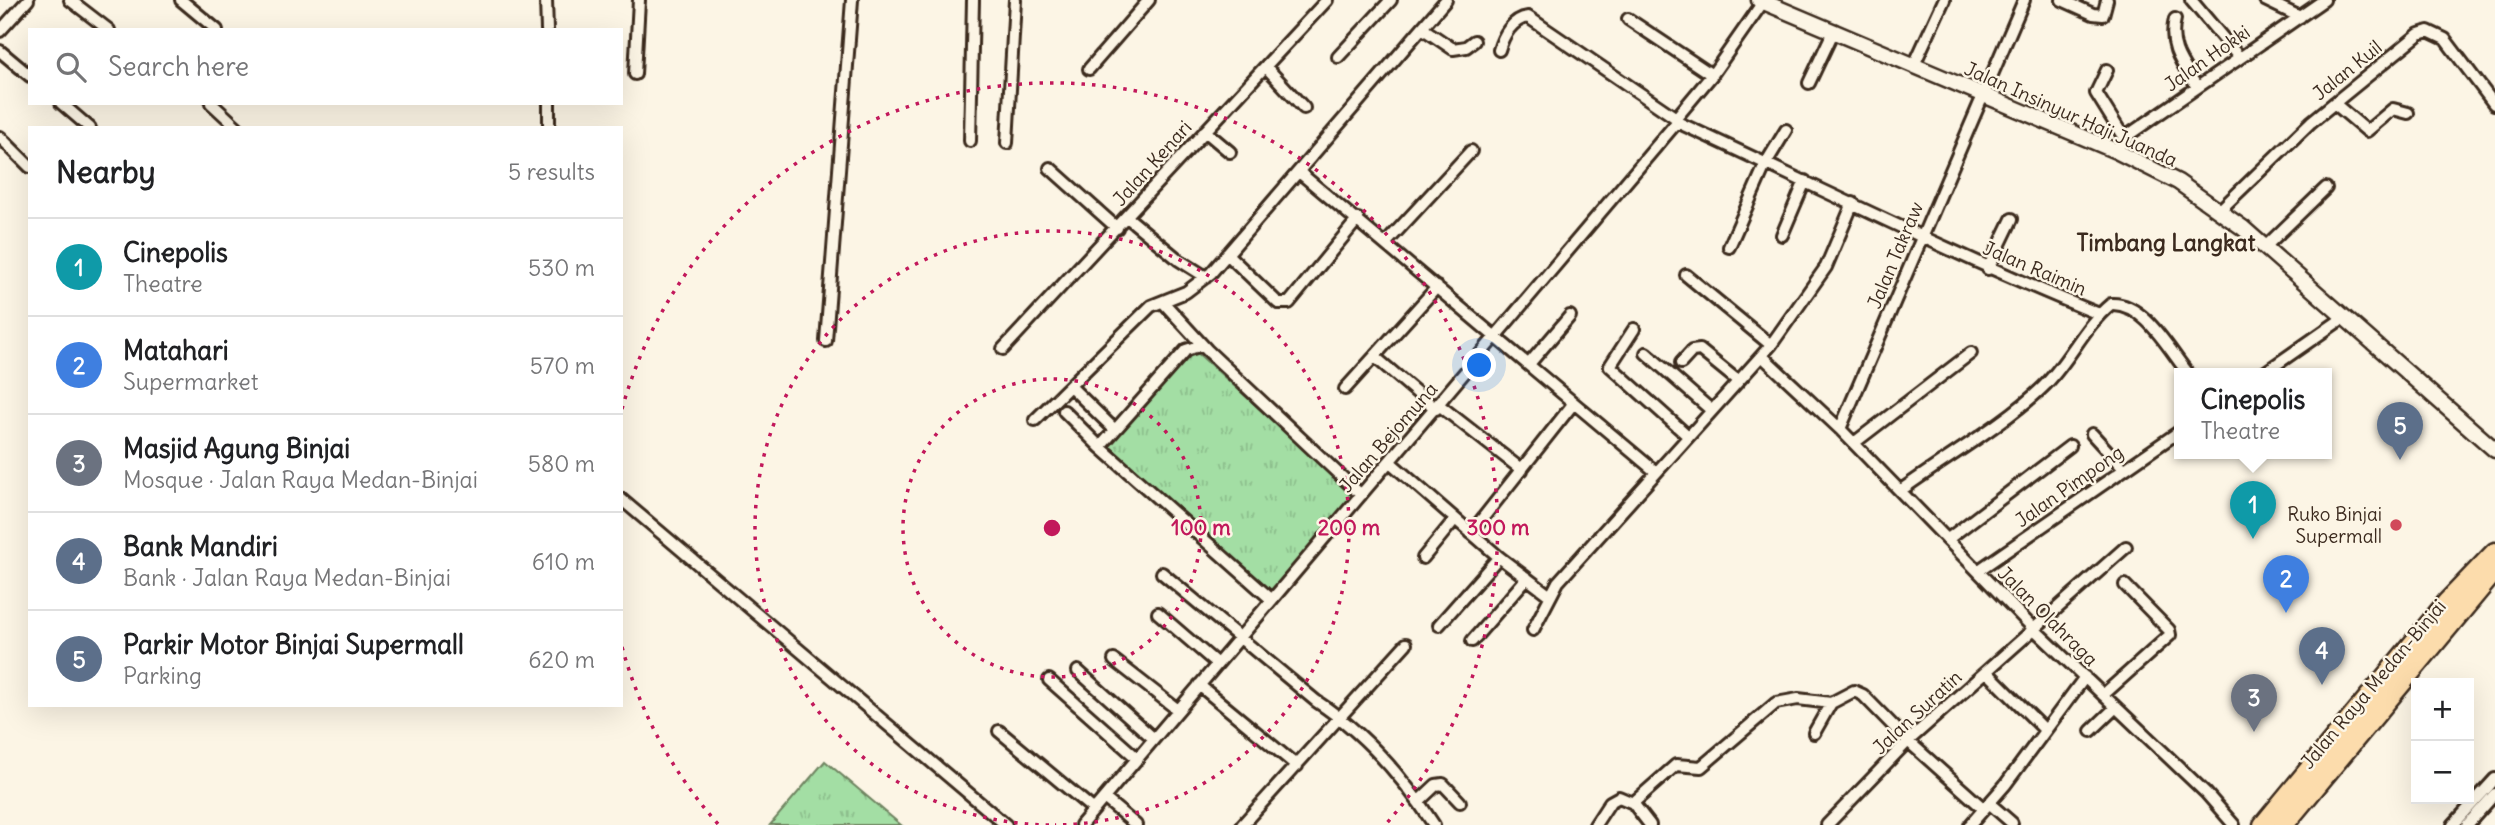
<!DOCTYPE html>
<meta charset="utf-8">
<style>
:root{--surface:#fff;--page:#f2f2f2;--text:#202124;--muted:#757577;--line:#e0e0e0;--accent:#d1495b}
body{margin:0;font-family:Delius,sans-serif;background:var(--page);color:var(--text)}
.controls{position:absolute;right:21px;bottom:21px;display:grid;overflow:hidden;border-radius:0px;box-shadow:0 7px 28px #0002}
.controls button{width:63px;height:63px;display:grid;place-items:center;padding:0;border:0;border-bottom:2px solid var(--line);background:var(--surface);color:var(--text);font:35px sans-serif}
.you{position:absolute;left:1480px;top:366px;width:24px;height:24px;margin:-18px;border:5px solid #fff;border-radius:50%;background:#1a73e8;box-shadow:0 0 0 10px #1a73e833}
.badge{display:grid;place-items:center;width:46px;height:46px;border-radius:50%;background:var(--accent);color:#fff;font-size:23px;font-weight:700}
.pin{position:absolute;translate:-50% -58px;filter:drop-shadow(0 2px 4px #0008)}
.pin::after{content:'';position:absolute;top:37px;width:24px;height:21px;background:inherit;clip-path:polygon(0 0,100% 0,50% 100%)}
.popup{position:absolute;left:2174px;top:368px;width:158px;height:91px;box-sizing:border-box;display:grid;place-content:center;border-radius:0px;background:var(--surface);filter:drop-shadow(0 2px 5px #0005);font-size:23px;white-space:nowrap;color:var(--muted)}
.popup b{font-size:26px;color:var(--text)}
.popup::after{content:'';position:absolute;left:50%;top:100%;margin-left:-14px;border:14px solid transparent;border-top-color:var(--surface)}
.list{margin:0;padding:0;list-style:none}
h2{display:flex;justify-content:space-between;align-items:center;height:91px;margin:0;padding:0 28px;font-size:30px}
h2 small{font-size:23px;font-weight:400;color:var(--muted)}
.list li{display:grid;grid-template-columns:46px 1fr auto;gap:21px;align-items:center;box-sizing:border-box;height:98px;padding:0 28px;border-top:2px solid var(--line)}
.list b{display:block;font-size:26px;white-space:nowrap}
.list p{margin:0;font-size:23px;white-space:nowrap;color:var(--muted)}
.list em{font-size:23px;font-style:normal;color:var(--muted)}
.icon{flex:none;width:38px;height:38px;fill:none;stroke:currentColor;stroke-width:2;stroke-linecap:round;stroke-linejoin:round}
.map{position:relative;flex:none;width:2495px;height:825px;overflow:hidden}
.search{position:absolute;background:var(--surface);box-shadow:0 7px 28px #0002;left:28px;top:28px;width:595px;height:77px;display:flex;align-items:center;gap:18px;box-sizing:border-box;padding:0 24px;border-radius:0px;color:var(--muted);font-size:26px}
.panel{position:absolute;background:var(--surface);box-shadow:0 7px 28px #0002;left:28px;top:126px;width:595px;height:581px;border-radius:0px}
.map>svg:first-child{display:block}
.grass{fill:url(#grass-tufts);stroke:#6f8461;stroke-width:2}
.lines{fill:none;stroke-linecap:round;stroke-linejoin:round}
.minor-casing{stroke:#3b2a1e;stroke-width:16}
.tertiary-casing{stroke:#3b2a1e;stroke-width:19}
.primary-casing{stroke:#3b2a1e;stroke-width:23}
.minor{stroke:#fcf5e5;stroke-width:10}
.tertiary{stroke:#fcf5e5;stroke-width:14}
.primary{stroke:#fcdcac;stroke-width:18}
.ring{fill:none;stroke:#c2185b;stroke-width:3.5;stroke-dasharray:3.5 7}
.poi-dot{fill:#d1495b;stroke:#fcf5e5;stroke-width:2.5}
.labels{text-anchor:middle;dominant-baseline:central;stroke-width:5;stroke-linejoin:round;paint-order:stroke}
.street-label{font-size:19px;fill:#3b2a1e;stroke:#fcf5e5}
.poi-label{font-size:19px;fill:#3b2a1e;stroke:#fcf5e5;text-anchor:end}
.quarter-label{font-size:23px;font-weight:bold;fill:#3b2a1e;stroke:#fcf5e5}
.centre{fill:#c2185b;stroke:#fcf5e5;stroke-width:3.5}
.ring-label{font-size:21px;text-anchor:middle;font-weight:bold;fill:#c2185b;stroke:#fcf5e5;stroke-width:5;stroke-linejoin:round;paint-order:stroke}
</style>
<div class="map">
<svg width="2495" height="825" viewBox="0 0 2495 825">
<defs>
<pattern id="grass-tufts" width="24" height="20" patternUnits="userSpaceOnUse" patternTransform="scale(1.75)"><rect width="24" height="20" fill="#a3dea4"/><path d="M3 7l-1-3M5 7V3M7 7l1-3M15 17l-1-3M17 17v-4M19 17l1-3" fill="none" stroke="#8dbf8d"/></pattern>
</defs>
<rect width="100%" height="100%" fill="#fcf5e5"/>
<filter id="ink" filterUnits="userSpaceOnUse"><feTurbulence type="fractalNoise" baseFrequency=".0143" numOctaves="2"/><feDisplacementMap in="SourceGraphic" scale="14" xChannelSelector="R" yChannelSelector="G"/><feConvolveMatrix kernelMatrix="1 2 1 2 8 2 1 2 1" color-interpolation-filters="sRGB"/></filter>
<g filter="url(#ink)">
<path class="grass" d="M1194,350L1356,495L1269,592L1108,447Z
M825,761L901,825H770Z"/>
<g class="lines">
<g class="minor-casing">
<path id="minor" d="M70,0L109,30
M181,0L217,30
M546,0L547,30
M2062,0L2093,14L2103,15L2107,0
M2191,0L2239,57
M2265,0L2300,17
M1628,19L1712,75
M2175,19C2168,47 2182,63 2197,87
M1422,28L1453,49L1466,47L1474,41
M0,31L28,0
M1499,50C1503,36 1512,19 1528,17L1676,118
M0,51L30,76
M1338,57L1391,0
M1914,65L1944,0
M1266,67L1304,108
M1089,69L1149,0
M2107,70L2096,93L2124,138
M635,74L639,0
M1809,83L1834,30
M61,103L90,128
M211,103L238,128
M549,103V128
M2334,103L2367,131L2393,109L2408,113
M1677,122C1818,187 1956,256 2099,314
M1205,131L1230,152
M0,137L30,167
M970,141L973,0
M1007,143L1015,0
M2116,151L2124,138L2324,0
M1050,168L1117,228
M1299,172L1656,472
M2220,210L2311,122L2419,34L2428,31L2445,39L2494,104
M1127,217L1179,260L1206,277
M1782,235L1805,181
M1385,244L1471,151
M1729,247L1766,163L1786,130
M2265,247L2326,188
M1227,254L1278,303H1289L1358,219
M1988,269L2012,219
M1686,275L1771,345
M1163,302L1207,350L1361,495
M1634,329L1610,366L1688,436
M826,341L852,0
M1003,349L1327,0
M1646,353L1711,410
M1762,356L1840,429L2033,628L2206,793L2234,825
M1375,357L1436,409
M1681,363L1692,351L1700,350L1738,381
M1529,364L1570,316
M2264,373L2343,318
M1070,386L1115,430
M1345,389L1437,287
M1439,405L1522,470
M1064,411L1100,447L1272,600
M1035,420L1151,306L1186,292L1211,273L1446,0
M1840,429L2024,0
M2092,434L2124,469
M1854,443L1971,353
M1100,447L1186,350L1202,345
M1390,462L1499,557L1549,595
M1900,491C1944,459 2006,423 2043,387C2069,362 2083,327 2111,304C2144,302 2169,350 2188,373
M621,499L1006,825
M1471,533L1573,404
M1948,539L2070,446
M1423,558L1455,519
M1979,570L2180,431
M1162,573L1316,701C1365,733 1403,777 1434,825
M1158,613L1216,663
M1439,625L1499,557
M1533,630L1558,582L1771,345L1826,267L1853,203
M1472,641L1527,578
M1114,660L1178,710
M1078,671L1154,739
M1987,672L2045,730
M1049,680L1138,759
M1199,685L1297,766
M2103,695L2170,635L2169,630L2125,585
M999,731L1094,810
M2091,731L2115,708
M1814,733L1831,703
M1104,798L1136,825
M1419,801L1436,785L1443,784L1460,802
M1633,803L1676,765L1701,767L1776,703L1798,699L1831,703L1854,691L1863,695L1908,741L1984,809
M1989,803L2012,823
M1081,825L1677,122L1676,118L1712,75L1763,2
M1242,825L1406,644
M1595,825L1610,802L1619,797L1633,803L1650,825
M1827,825L1908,741L2126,547
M1970,825L2005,785L2085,677
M2453,825L2495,779
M2467,825L2495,794"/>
</g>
<g class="tertiary-casing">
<path id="tertiary" d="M1759,0L2116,151L2178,182L2243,228L2495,450"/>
</g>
<g class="primary-casing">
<path id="primary" d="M2263,825L2447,602L2495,552
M2284,825L2495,571"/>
</g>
<use href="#minor" class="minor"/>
<use href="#tertiary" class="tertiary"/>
<use href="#primary" class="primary"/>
</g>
</g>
<g class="ring">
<circle cx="1052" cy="528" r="149"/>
<path d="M1049 825A297 297 0 1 1 1055 825"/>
<path d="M718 824A446 446 0 0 1 622 647M622 409A446 446 0 1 1 1386 824"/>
</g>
<circle class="poi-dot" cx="2396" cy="525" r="7"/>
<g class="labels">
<g class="street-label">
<text transform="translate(2207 58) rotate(-35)">Jalan Hokki</text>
<text transform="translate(2347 70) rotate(-39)">Jalan Kuil</text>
<text transform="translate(2071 114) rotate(24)">Jalan Insinyur Haji Juanda</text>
<text transform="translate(1152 163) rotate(-48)">Jalan Kenari</text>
<text transform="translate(1895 255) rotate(-67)">Jalan Takraw</text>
<text transform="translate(2035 268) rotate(23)">Jalan Raimin</text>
<text transform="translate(1388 437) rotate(-49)">Jalan Bejomuna</text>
<text transform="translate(2069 486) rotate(-35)">Jalan Pimpong</text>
<text transform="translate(2048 616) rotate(45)">Jalan Olahraga</text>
<text transform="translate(2373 684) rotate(-50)">Jalan Raya Medan-Binjai</text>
<text transform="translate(1917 712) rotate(-43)">Jalan Suratin</text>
</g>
<g class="poi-label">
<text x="2382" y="514">Ruko Binjai<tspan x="2382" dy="22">Supermall</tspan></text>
</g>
<g class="quarter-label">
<text x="2166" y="242">Timbang Langkat</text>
</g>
</g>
<circle cx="1052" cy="528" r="10" class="centre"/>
<g class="ring-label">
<text x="1201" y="535">100 m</text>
<text x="1349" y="535">200 m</text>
<text x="1498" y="535">300 m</text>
</g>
</svg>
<div class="controls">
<button>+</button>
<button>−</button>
</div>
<div class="you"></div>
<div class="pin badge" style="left:2253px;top:539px;background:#0f9aa8">1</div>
<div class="popup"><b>Cinepolis</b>Theatre</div>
<div class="pin badge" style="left:2286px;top:613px;background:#3f7fe0">2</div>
<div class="pin badge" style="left:2254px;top:732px;background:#6b7280">3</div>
<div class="pin badge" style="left:2322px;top:685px;background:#5c6f8a">4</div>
<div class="pin badge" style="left:2400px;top:460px;background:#5c6f8a">5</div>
<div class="search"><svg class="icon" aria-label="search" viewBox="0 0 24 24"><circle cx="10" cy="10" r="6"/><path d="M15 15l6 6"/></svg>Search here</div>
<section class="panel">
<h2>Nearby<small>5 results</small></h2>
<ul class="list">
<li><span class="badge" style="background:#0f9aa8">1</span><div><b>Cinepolis</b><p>Theatre</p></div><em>530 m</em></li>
<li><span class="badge" style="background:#3f7fe0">2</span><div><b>Matahari</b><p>Supermarket</p></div><em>570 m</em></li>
<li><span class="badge" style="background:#6b7280">3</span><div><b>Masjid Agung Binjai</b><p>Mosque · Jalan Raya Medan-Binjai</p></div><em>580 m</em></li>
<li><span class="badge" style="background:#5c6f8a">4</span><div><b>Bank Mandiri</b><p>Bank · Jalan Raya Medan-Binjai</p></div><em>610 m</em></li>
<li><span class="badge" style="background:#5c6f8a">5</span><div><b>Parkir Motor Binjai Supermall</b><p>Parking</p></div><em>620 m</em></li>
</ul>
</section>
</div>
